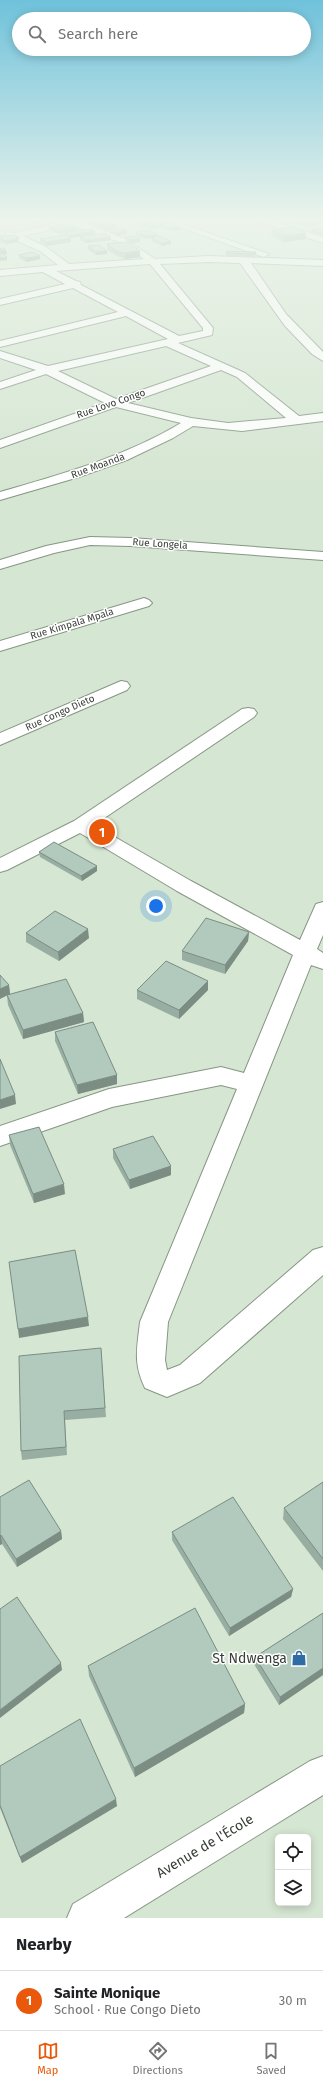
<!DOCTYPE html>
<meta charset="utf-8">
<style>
:root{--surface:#fff;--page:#f6f6f6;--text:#202124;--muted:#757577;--line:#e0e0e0;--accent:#ea580c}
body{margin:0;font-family:"Fira Sans",sans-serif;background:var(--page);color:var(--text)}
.controls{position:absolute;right:12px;bottom:12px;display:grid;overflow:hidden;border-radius:6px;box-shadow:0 2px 10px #0003}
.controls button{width:36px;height:36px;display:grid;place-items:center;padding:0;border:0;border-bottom:1px solid var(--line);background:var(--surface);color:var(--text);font:20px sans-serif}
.you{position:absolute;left:156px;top:906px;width:14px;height:14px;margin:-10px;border:3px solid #fff;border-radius:50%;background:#1a73e8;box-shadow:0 0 0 6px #1a73e833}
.badge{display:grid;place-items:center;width:26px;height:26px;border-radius:50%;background:var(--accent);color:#fff;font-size:13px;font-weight:700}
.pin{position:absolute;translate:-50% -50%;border:2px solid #fff;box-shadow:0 1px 4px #0006}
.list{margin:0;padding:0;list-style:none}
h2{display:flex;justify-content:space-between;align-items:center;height:52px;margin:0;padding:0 16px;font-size:17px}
h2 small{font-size:13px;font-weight:400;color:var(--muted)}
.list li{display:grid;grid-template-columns:26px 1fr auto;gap:12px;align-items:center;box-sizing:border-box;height:60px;padding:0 16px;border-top:1px solid var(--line)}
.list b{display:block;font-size:15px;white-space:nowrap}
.list p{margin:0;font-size:13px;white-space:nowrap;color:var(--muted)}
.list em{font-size:13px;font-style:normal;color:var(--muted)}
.icon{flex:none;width:22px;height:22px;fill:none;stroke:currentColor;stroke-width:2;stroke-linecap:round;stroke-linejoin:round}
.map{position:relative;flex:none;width:323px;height:1918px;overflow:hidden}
.search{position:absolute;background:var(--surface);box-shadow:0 2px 10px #0003;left:12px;right:12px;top:12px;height:44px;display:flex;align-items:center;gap:10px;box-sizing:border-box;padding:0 14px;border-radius:22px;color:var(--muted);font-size:15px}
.sheet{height:112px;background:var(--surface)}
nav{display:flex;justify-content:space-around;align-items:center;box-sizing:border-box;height:56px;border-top:1px solid var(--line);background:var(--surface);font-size:11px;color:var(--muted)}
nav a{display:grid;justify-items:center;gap:2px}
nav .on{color:var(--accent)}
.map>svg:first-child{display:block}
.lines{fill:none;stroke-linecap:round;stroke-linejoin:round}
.minor-casing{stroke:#869684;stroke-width:2}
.major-casing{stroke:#869684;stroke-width:2}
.minor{fill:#fff;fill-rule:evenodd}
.major{fill:#fff;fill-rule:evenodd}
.wall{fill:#98aea3}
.shaded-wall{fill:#7c8d84}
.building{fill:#b1cabd;stroke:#7c8d84}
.labels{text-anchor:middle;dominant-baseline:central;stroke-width:3;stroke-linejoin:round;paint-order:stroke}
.far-street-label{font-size:10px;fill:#383f37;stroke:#fff}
.near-poi-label{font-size:14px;fill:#383f37;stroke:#fff;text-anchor:end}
.near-street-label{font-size:14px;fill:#383f37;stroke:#fff}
</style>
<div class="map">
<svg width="323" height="1918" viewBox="0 0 323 1918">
<rect width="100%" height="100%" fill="#d5e6d2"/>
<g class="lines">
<g class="minor-casing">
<path id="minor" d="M59,219H81V222L125,239L155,259L209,256L323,260V266L251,263L286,314L323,352V361L312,354L285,326L240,263L209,262L160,264L213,328L212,335L178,343L245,373L299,416L323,413V421L242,431L193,426L173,438L127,460L79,477L0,500V492C62,474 124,457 181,423L116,407L0,448V440L105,403L46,374L0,389V382L36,370L0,358V351L48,366L168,339L126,316L0,347V341L118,312L73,288L0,305V299L65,284L43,272L0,276V270L58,265L40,251L13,239L0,242V236L6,235L7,232L15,233L63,222ZM72,225L119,242L144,259L69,264L46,247L23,236ZM150,264L203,328V331L179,336L81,285L80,282L76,281L56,271ZM166,346L211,366L116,399L58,371ZM221,370L237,377L286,418L228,423L191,418L128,403Z
M157,219H168L269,254L264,257L261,256Z
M254,219H266L323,237V243Z
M90,537L131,538L323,552V560L131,546L90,545L54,553L0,569V560L46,546Z
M144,598L149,600L152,603L149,606L0,651V641Z
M121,681L127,682L130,686L127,690L0,745V733Z
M248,708L254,709L257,713L254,717L94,825L191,881L300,940L316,904L323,902V935L317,949L323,953V969L311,965L168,1322L165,1360L167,1370L180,1365L313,1250L323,1247V1275L200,1383L167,1397L145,1388C133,1363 137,1349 140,1322L237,1089L221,1085L112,1107L0,1146V1126L109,1089L221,1067L244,1073L293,955L177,891L80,833L7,870L0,872V858L74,821L242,709Z"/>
</g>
<g class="major-casing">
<path id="major" d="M323,1756V1795L124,1918H67L73,1904L310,1761Z"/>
</g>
<use href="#minor" class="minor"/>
<use href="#major" class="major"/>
</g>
<path class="wall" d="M25,219H49L34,223L25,220Z
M298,219H323V224L318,222V225L306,227L290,223V220Z
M89,221L113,223V224L116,225V228L105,231L101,229V228L90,225Z
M159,221L168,222V224L180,230L171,231L162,228V227L151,229L145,227V226H143L139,225V222Z
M49,227L77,230L59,234L49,230Z
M323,228V237L312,233V230Z
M110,230H127V234L117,236L110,233Z
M272,230L306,239L284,242L271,236Z
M136,232L157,234V237L171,241V244L162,246L151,241V238L145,239L136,236Z
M65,233L95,235L70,238H71V242L46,246L40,243V239L65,236Z
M0,237L19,240L18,241V242L6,244L0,241Z
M80,237L111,240L86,243L80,240Z
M125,237L140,242L131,243L129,242L140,257L125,259L119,257L107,250V244L128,242L125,240Z
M88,246L107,254L96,255L88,250Z
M256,252L255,257L226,256V253Z
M19,255L40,259L26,262L19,258Z
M39,852L97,871L82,881L40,857Z
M249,932L248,941L225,974L182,960V951Z
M26,933L89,938L59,961L26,942Z
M9,985L10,994L83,1013L84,1022L23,1039L8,1005L7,996Z
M137,990H208L179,1019L137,999Z
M55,1032L117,1084L78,1094L55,1041Z
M9,1135L65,1194L34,1203L10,1145Z
M113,1149L171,1166V1175L130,1189L113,1158Z
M101,1348L106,1417L65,1420L67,1455L22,1460L21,1451Z
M323,1482V1571L283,1519L284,1508Z
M0,1497L61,1531L62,1539L17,1567L2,1544L0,1545Z
M172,1532L293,1589L291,1597L229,1636L172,1540Z
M323,1613V1675L279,1705L254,1664L255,1657Z
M88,1666L245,1704L244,1713L135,1777L89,1676Z
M0,1766L117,1806L22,1863L0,1808Z"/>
<path class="shaded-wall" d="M0,219H8L0,220Z
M39,219H49L34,223V220Z
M159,220V223L145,224V226H143V223Z
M318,221V225L306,227V224Z
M168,222V226L162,225V227L151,229V226Z
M113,223V226H101L100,228V225Z
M116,225V228L105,231V227Z
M180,226V230L171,231V228Z
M77,227V230L59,234V230Z
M127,230V234L117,236V233Z
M95,231V235L69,238V235Z
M306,233V239L284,242V236Z
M157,234V237L145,239V236Z
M19,237L18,242L6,244V241Z
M111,237V240L86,243V240Z
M71,238V242L46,246V242Z
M140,239V242L131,243V240Z
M171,241V244L162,246V243Z
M6,250L7,254L0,255V251Z
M107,251V254L96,255V252Z
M140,251V257L125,259V253Z
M40,256V259L26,262V258Z
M7,257V260L0,261V258Z
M97,866V871L82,881L81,876Z
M88,929L89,938L59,961L58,952Z
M249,932L248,941L225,974V965Z
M208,981V990L179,1019V1010Z
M9,985L10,994L0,999V989Z
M83,1013L84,1022L23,1039V1030Z
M117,1075V1084L78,1094L77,1085Z
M15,1095L16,1104L0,1109V1100Z
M171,1166V1175L130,1189L129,1180Z
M64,1184L65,1194L34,1203L33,1194Z
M88,1317L89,1326L19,1338L18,1329Z
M61,1531L62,1539L17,1567L16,1559Z
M1,1535L2,1544L0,1545V1536Z
M293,1589L291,1597L229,1636L230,1628Z
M61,1663L62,1670L0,1718V1710Z
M323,1668V1675L279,1705L280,1697Z
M245,1704L244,1713L135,1777L134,1768Z
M116,1799L117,1806L22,1863L20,1857Z"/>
<path class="building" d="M30,219H39L34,220Z
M102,219L113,223L100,225L89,221Z
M153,219H156L159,220L143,223L139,222Z
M298,219H310L318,221L306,224L290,220Z
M162,220L168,222L151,226L145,224Z
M67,223L77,227L59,230L49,227Z
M171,223L180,226L171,228L162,225Z
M111,224L116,225L105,227L101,226Z
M294,227L306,233L284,236L272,230Z
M119,228L127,230L117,233L110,230Z
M323,228V234L312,230Z
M91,229L95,231L69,235L65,233Z
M148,230L157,234L145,236L136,232Z
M105,233L111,237L86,240L80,237Z
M13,235L19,237L16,238L18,239L6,241L0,238V237Z
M65,235L71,238L46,242L40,239Z
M134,236L140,239L131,240L125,237Z
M159,236L171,241L162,243L151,238Z
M128,242L140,251L125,253L118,252L107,244Z
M99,245L107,251L96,252L88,246Z
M2,248L6,250L0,251V249Z
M227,251L256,252L255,254L226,253Z
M33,252L40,256L26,258L19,255Z
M0,253H1L7,257L0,258Z
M54,842L97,866L81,876L39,852Z
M55,911L88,929L58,952L26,933Z
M206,918L249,932L225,965L182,951Z
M166,961L208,981L179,1010L137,990Z
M0,975L9,985L0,989Z
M66,979L83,1013L23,1030L7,995Z
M93,1022L117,1075L77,1085L55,1032Z
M0,1059L15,1095L0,1100Z
M39,1127L64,1184L33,1194L9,1135Z
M153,1136L171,1166L129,1180L113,1149Z
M75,1250L88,1317L18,1329L9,1262Z
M101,1348L105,1408L64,1411L66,1447L21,1451L19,1356Z
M29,1480L61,1531L16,1559L1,1535L0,1536V1497Z
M323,1482V1559L284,1508Z
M233,1497L293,1589L230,1628L172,1532Z
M17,1597L61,1663L0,1710V1609Z
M195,1608L245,1704L134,1768L88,1666Z
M323,1613V1668L280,1697L255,1657Z
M80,1719L116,1799L20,1857L0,1805V1766Z"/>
<linearGradient id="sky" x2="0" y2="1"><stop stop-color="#6fc2db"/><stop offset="0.45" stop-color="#ecf4eb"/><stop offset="1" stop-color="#ecf4eb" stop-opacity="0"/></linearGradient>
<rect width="323" height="487" fill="url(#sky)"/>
<defs>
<g id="shop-bare" transform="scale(1.2)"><path d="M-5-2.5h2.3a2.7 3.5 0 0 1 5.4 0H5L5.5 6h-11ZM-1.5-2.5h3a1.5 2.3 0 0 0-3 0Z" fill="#2f6ca4" stroke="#fff" stroke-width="2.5" paint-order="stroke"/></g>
</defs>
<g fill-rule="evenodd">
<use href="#shop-bare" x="299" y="1658"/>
</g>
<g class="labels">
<g class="far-street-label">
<text transform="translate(111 404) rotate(-19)">Rue Lovo Congo</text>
<text transform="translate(98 466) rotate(-20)">Rue Moanda</text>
<text transform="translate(160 544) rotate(4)">Rue Longela</text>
<text transform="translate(72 624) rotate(-17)">Rue Kimpala Mpala</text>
<text transform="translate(60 713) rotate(-24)">Rue Congo Dieto</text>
</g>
<g class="near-poi-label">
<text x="287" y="1658">St Ndwenga</text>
</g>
<g class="near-street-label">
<text transform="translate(205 1846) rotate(-31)">Avenue de l'École</text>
</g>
</g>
</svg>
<div class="controls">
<button><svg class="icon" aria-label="locate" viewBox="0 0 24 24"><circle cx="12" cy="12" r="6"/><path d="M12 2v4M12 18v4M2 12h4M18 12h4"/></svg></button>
<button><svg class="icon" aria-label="layers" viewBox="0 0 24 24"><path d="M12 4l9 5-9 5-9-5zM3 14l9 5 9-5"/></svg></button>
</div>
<div class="you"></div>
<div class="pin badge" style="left:102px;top:832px">1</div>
<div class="search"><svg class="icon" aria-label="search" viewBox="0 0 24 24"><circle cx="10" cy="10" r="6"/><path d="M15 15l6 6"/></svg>Search here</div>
</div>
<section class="sheet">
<h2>Nearby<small></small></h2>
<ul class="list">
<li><span class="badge">1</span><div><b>Sainte Monique</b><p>School · Rue Congo Dieto</p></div><em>30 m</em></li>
</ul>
</section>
<nav>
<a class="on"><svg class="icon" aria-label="map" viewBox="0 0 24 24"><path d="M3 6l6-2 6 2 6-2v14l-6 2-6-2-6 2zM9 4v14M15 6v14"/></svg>Map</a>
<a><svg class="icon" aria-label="directions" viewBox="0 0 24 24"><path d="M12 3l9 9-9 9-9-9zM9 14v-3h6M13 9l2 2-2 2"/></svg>Directions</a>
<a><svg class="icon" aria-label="saved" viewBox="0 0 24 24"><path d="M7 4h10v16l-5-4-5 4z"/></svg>Saved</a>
</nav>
